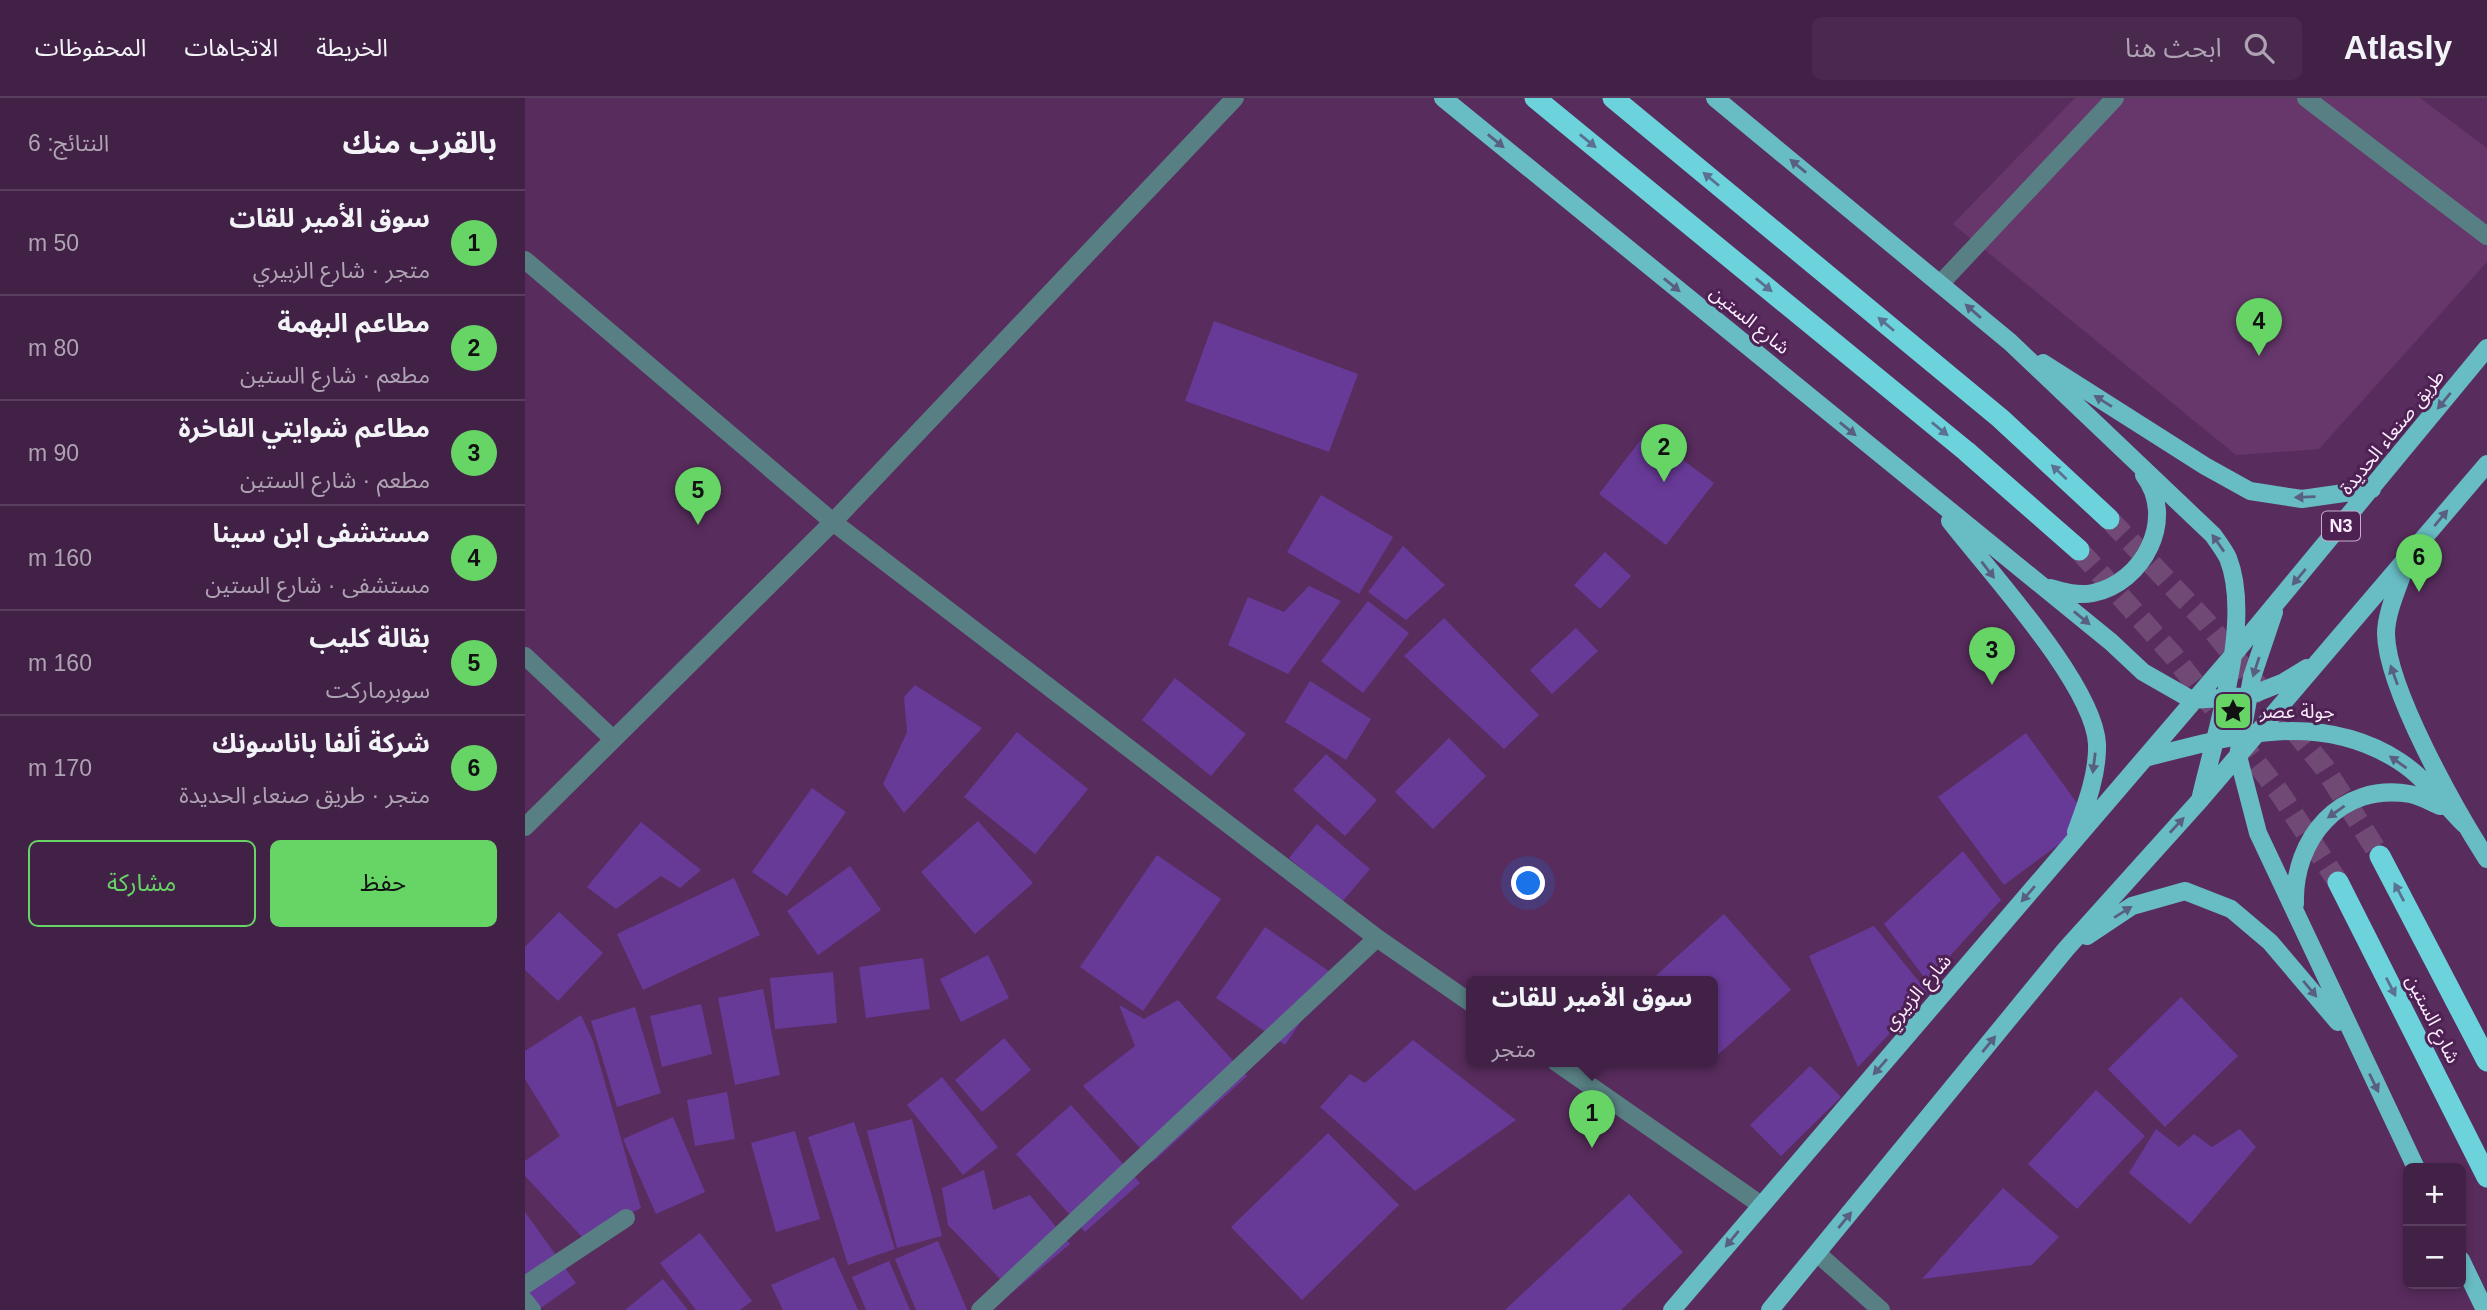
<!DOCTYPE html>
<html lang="ar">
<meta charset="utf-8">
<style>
:root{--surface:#422146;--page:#49294d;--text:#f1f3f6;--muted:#aea3b3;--line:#5a3e5f;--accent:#67d466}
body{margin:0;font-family:Arial,"Noto Sans Arabic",sans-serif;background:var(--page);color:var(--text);direction:rtl}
.controls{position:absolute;right:21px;bottom:21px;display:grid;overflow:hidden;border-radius:10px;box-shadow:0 4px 10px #0003}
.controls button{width:63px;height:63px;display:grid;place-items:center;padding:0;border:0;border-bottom:2px solid var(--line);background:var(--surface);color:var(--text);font:35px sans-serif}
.you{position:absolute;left:1004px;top:786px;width:24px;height:24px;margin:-18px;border:5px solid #fff;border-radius:50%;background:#1a73e8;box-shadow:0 0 0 10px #1a73e833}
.badge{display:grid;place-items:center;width:46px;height:46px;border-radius:50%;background:var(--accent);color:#111;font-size:23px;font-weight:700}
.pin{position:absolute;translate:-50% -58px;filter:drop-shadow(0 2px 4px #0008)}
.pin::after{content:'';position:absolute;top:37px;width:24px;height:21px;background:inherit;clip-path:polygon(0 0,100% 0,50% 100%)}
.popup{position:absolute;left:941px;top:878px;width:252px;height:91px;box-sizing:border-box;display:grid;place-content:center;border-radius:10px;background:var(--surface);filter:drop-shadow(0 2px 5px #0005);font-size:23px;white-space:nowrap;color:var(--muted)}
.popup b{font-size:26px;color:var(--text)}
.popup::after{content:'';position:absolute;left:50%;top:100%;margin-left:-14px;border:14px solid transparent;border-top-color:var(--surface)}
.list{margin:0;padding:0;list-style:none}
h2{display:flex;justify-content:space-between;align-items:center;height:91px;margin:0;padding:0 28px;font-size:30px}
h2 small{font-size:23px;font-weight:400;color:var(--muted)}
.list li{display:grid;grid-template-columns:46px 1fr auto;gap:21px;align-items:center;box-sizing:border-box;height:105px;padding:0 28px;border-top:2px solid var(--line)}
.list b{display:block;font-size:26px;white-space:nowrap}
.list p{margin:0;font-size:23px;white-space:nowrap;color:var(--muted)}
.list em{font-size:23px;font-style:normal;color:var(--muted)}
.actions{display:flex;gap:14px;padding:21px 28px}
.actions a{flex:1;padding:16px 0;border:2px solid var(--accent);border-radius:10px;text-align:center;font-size:24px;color:var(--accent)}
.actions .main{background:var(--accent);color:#111}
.icon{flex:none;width:38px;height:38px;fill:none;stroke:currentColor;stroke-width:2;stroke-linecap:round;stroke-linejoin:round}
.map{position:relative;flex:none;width:1962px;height:1212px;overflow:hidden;direction:ltr}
header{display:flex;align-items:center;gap:42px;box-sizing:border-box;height:98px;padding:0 35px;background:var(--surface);border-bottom:2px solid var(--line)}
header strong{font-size:33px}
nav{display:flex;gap:38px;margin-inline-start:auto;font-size:24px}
.search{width:490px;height:63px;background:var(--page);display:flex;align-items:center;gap:18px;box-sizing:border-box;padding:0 24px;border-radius:10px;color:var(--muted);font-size:26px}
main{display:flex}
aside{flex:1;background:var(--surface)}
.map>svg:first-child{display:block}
.built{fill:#67376c}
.building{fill:#683a98}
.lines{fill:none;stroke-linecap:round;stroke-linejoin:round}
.highway-tunnel{stroke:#704975;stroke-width:21;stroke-dasharray:21 10;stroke-linecap:butt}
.street{stroke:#587f83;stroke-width:18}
.primary{stroke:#68bcc3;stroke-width:18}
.highway{stroke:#6cd3dd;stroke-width:21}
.oneway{fill:#585f7f}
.oneway2{fill:#5b7191}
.labels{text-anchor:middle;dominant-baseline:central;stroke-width:6;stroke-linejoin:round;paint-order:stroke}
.shield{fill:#4d2152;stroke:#c7aeca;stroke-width:2}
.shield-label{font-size:18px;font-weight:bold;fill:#fbebfd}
.street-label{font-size:19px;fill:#fbebfd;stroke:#4d2152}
.poi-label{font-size:19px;fill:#fbebfd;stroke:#4d2152;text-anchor:start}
</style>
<header>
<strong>Atlasly</strong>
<div class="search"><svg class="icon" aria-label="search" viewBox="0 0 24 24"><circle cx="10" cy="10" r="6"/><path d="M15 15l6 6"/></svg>ابحث هنا</div>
<nav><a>الخريطة</a><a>الاتجاهات</a><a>المحفوظات</a></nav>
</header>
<main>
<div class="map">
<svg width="1962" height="1212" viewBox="0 0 1962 1212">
<rect width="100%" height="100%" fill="#582c5d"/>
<path class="built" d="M1550,0H1895L1962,50V164L1794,351L1711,357L1428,126Z"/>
<path class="building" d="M689,223L833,276L804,354L660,303Z
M1121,335L1189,385L1141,447L1074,396Z
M796,397L868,439L834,496L762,454Z
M878,448L920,487L881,522L843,494Z
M1080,454L1106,478L1075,511L1049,487Z
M784,488L816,503L763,576L703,547L723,499L759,514Z
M843,503L884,535L838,595L796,563Z
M919,520L1014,617L979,651L879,558Z
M1051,530L1073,553L1027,596L1005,572Z
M650,580L721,636L686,678L617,622Z
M785,583L846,621L821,662L760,624Z
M390,587L457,630L379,715L358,686L382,634L379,599Z
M492,634L563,691L510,756L439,699Z
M1501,635L1565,723L1479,787L1413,699Z
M924,640L961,678L908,731L870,694Z
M801,656L852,702L820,738L768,692Z
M287,690L321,714L262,798L227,774Z
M453,723L508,785L450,836L396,774Z
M116,724L176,772L155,790L136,778L91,811L62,789Z
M792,726L845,771L817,804L764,760Z
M1438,753L1476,802L1402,883L1359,826Z
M632,757L696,801L618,913L555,869Z
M325,768L356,812L293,857L262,813Z
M209,780L235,837L118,892L92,836Z
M34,814L78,855L33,903L0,872V849Z
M1199,816L1266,892L1188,961V884H1124Z
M1349,828L1403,895L1333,969L1284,858Z
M740,829L808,876L760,947L691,900Z
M463,857L484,900L436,924L415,881Z
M398,860L405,911L341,920L334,869Z
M308,874L312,925L250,931L245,880Z
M238,891L255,977L210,987L193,900Z
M1656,899L1713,958L1640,1029L1583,971Z
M653,902L722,978L628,1064L558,988L610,948L594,907L619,921Z
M176,906L187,956L137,969L125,918Z
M110,909L136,995L92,1009L66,923Z
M56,917L68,943L116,1110L58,1140L0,1078V1063L35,1038L0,981V953Z
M479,940L506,972L457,1014L430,982Z
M888,942L991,1022L890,1093L795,1009L825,976L840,985Z
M1285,968L1316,999L1256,1058L1225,1027Z
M417,979L473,1049L438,1077L382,1007Z
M1571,992L1620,1038L1552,1111L1503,1066Z
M202,994L210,1041L170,1048L162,1002Z
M546,1007L615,1085L560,1134L491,1056Z
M148,1019L180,1094L131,1116L98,1041Z
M387,1021L417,1138L372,1150L342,1033Z
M329,1024L370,1151L323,1167L283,1039Z
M1631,1031L1654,1049L1669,1036L1687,1049L1715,1031L1731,1049L1665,1126L1604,1075Z
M270,1033L295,1121L251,1134L226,1045Z
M803,1035L874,1107L777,1202L706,1129Z
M459,1072L468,1112L505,1097L545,1146L488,1194L423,1127L417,1090Z
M1478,1090L1534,1139L1507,1167L1397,1181Z
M1104,1096L1158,1154L1096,1212H980Z
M0,1114L51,1185L13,1212H0Z
M175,1135L227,1203L215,1212H171L135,1165Z
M413,1143L442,1212H391L370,1161Z
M309,1159L333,1212H258L246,1187Z
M364,1163L385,1212H341L327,1179Z
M138,1181L163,1212H100Z"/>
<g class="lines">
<path class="highway-tunnel" d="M1584,421L1681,524L1799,669L1855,758
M1554,452L1647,556L1754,694L1813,784"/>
<path class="street" d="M1781,0L1962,138
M0,162L308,424L852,840L946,905
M1416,185L1590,0
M0,558L88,641
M0,729L308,424L710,0
M1031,964L1236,1107
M1293,1156L1356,1212
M0,1187L101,1120
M0,1203L7,1212
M455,1212L852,840"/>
<path class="primary" d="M918,0L1586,544L1618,574L1667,602L1724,598L1759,584L1782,570
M1190,0L1485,244L1688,437C1693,444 1699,452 1703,460C1728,523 1691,633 1676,698
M1518,265L1680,368L1725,393L1777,401L1847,391
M1425,423C1463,472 1569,587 1572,646C1573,676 1561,707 1551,734
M1880,469C1873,489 1861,515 1861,536C1862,591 1931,713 1962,761
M1525,490C1539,494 1553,498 1568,495C1618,485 1652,421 1619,377
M1749,514L1727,579L1713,658L1733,735L1891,1070
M1620,660C1706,638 1793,611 1874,663C1899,679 1920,707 1940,727
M1770,806C1768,741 1815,684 1885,696C1895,698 1906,704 1915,708
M1562,838L1607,808L1660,793L1706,811L1745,844L1813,924
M1936,1162L1960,1212
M1147,1212L1709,556L1962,250
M1245,1212L1541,851L1676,701L1962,366"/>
<path class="highway" d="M1010,0L1441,353L1554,452
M1088,0L1475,320L1584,421
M1855,758L1962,963
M1813,784L1962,1079"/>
</g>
<defs><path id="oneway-solid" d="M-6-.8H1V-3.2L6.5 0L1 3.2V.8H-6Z" transform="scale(1.75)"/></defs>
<g class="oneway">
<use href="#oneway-solid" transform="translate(971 43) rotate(39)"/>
<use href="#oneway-solid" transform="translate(1273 68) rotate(-141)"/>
<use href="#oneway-solid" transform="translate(1147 187) rotate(39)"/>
<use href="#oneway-solid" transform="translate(1448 213) rotate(-139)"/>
<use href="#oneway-solid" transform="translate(1578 303) rotate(-148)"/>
<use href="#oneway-solid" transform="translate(1919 303) rotate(129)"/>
<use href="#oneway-solid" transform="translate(1323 331) rotate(39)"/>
<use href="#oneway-solid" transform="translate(1780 399) rotate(178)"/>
<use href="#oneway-solid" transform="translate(1916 420) rotate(-50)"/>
<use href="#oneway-solid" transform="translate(1693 445) rotate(-125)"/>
<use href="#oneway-solid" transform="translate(1463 472) rotate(52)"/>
<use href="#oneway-solid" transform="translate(1774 479) rotate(130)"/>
<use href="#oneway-solid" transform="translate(1557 520) rotate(39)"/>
<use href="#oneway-solid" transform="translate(1731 569) rotate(108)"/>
<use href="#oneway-solid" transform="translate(1869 577) rotate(-110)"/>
<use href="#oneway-solid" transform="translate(1873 664) rotate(-145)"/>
<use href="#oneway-solid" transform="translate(1569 665) rotate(97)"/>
<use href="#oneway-solid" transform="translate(1811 714) rotate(145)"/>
<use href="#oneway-solid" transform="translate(1652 727) rotate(-47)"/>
<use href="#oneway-solid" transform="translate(1503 796) rotate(131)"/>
<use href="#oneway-solid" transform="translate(1598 814) rotate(-32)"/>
<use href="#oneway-solid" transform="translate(1785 891) rotate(50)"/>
<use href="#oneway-solid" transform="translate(1464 946) rotate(-51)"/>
<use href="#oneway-solid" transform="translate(1355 969) rotate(131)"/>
<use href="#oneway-solid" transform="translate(1849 985) rotate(64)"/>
<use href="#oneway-solid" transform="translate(1320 1122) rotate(-51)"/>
<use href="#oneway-solid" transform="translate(1207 1141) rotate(130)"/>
</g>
<g class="oneway2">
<use href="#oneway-solid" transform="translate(1063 43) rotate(39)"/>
<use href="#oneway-solid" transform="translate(1186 81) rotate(-140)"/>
<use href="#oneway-solid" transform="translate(1239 187) rotate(39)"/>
<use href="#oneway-solid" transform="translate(1361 226) rotate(-140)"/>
<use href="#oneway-solid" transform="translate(1415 331) rotate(39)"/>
<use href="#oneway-solid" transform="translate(1534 374) rotate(-137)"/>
<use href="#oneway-solid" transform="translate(1874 794) rotate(-118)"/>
<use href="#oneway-solid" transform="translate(1866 889) rotate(63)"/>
</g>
<defs>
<g id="sight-square" transform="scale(2.0125)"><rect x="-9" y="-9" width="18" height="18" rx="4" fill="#67d466" stroke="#4d2152"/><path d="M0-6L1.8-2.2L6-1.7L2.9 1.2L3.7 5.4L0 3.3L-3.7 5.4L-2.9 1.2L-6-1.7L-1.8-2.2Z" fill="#111"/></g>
</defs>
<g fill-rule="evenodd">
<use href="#sight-square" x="1708" y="613"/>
</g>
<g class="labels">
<rect class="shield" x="1797" y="413.5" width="38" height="29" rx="5"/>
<g class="shield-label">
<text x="1816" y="428">N3</text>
</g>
<g class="street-label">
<text transform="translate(1225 222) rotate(39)">شارع الستين</text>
<text transform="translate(1867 334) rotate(-51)">طريق صنعاء الحديدة</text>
<text transform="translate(1392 894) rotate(-49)">شارع الزبيري</text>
<text transform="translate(1908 921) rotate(63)">شارع الستين</text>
</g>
<g class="poi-label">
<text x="1735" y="613">جولة عصر</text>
</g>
</g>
</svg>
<div class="controls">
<button>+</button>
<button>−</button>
</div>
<div class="you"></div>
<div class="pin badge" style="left:1067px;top:1050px">1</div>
<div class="popup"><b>سوق الأمير للقات</b>متجر</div>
<div class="pin badge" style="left:1139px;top:384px">2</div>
<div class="pin badge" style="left:1467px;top:587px">3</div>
<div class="pin badge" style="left:1734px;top:258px">4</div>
<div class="pin badge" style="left:173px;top:427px">5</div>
<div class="pin badge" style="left:1894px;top:494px">6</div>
</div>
<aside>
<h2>بالقرب منك<small>النتائج: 6</small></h2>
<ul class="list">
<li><span class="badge">1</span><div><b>سوق الأمير للقات</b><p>متجر · شارع الزبيري</p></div><em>50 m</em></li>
<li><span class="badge">2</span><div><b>مطاعم البهمة</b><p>مطعم · شارع الستين</p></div><em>80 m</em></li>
<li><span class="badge">3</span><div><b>مطاعم شوايتي الفاخرة</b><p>مطعم · شارع الستين</p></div><em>90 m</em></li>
<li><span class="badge">4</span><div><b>مستشفى ابن سينا</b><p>مستشفى · شارع الستين</p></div><em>160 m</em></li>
<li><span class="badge">5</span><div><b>بقالة كليب</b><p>سوبرماركت</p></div><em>160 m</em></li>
<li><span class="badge">6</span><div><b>شركة ألفا باناسونك</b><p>متجر · طريق صنعاء الحديدة</p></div><em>170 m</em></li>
</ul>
<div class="actions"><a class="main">حفظ</a><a>مشاركة</a></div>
</aside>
</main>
